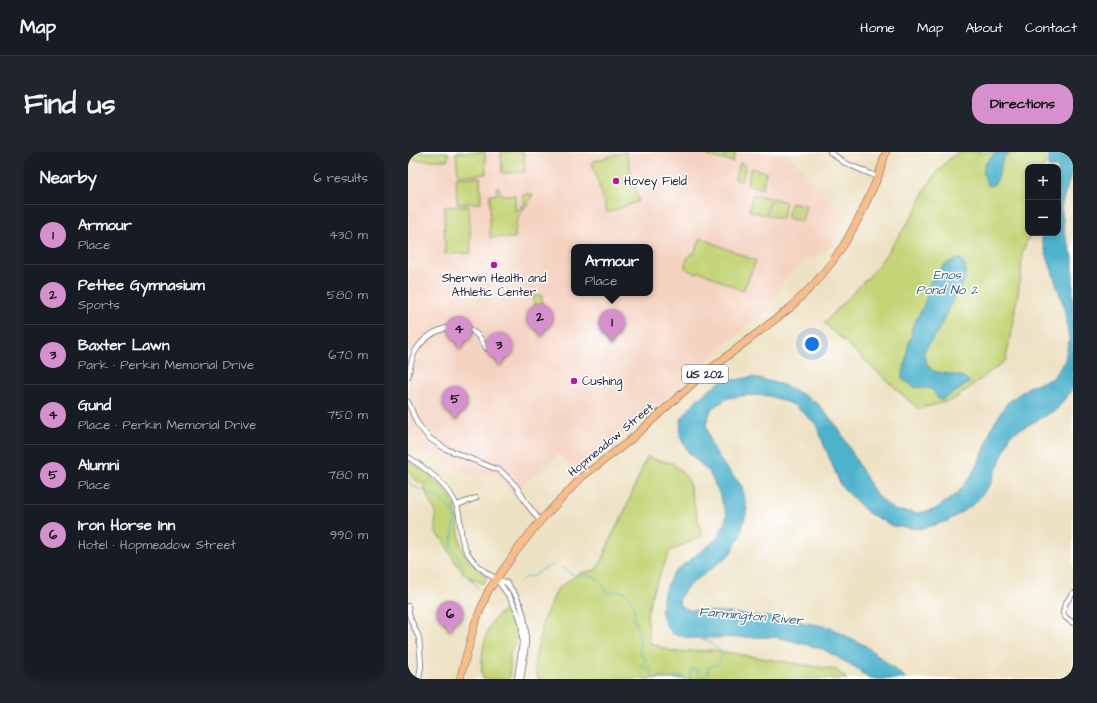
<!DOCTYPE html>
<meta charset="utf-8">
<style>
:root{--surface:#171b24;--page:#20242c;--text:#f1f3f6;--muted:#9ea1a6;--line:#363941;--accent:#d690ce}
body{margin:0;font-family:"Architects Daughter",sans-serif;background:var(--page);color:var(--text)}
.controls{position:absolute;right:12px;top:12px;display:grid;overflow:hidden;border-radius:8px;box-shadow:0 2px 6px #0003}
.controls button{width:36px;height:36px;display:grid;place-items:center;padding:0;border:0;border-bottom:1px solid var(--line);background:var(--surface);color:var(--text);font:20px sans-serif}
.you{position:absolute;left:404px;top:192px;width:14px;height:14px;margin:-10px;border:3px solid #fff;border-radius:50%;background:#1a73e8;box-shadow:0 0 0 6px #1a73e833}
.badge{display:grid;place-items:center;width:26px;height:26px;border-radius:50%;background:var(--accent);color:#111;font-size:13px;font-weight:700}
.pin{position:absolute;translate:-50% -33px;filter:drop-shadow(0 1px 2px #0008)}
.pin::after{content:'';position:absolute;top:21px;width:14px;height:12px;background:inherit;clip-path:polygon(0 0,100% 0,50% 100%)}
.popup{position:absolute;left:163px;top:92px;width:82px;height:52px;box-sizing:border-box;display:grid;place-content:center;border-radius:8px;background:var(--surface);filter:drop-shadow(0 1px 3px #0005);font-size:13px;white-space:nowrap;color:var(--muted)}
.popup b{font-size:15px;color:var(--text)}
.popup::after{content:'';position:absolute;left:50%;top:100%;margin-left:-8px;border:8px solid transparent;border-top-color:var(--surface)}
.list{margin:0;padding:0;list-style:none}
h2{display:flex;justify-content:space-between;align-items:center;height:52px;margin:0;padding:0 16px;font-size:17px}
h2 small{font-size:13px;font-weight:400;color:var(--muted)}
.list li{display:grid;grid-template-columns:26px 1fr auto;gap:12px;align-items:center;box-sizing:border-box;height:60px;padding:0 16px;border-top:1px solid var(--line)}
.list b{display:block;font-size:15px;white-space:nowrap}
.list p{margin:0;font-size:13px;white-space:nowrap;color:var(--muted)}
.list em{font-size:13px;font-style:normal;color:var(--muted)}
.map{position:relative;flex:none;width:665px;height:527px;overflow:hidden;border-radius:16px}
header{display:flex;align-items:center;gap:24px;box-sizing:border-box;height:56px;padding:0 20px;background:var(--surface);border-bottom:1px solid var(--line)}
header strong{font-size:19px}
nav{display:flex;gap:22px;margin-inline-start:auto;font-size:14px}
.intro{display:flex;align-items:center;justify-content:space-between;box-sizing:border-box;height:96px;padding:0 24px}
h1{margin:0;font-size:28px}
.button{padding:10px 18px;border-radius:16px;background:var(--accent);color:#111;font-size:14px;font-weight:700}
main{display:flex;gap:24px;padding:0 24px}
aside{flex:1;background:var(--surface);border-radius:16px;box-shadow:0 2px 6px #0003}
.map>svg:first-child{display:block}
.built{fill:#f4d3c1;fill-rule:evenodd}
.green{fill:#c4d578;stroke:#737c5a}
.water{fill:#4eb3cd;stroke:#386a84}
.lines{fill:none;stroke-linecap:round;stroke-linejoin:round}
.stream{stroke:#4eb3cd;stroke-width:1}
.minor-casing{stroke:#69656b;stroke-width:6}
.highway-casing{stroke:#69656b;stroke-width:8}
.minor{stroke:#fff;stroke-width:4.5}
.highway{stroke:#f8bd89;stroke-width:7}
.poi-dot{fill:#b5179e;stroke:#fff;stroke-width:1.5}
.labels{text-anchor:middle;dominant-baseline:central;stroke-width:3;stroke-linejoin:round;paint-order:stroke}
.shield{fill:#fff;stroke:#646476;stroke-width:1}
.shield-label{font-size:11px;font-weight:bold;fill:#22223b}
.poi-label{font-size:12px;fill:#22223b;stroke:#fff;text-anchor:start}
.street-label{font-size:12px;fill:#22223b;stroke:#fff}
.water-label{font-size:13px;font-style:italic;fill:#345c75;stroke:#fff}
</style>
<header>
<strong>Map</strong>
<nav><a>Home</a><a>Map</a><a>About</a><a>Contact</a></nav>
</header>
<div class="intro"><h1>Find us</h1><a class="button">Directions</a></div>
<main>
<aside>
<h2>Nearby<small>6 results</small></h2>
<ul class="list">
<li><span class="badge">1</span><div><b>Armour</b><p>Place</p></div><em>430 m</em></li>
<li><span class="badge">2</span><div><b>Pettee Gymnasium</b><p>Sports</p></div><em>580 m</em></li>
<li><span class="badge">3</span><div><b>Baxter Lawn</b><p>Park · Perkin Memorial Drive</p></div><em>670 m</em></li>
<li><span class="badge">4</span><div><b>Gund</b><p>Place · Perkin Memorial Drive</p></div><em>750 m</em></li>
<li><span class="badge">5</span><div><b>Alumni</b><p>Place</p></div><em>780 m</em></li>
<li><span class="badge">6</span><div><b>Iron Horse Inn</b><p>Hotel · Hopmeadow Street</p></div><em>990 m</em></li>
</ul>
</aside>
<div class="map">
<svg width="665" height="527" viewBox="0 0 665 527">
<rect width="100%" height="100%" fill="#fff"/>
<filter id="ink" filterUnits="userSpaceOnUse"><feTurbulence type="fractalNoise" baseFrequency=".025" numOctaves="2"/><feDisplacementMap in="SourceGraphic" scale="8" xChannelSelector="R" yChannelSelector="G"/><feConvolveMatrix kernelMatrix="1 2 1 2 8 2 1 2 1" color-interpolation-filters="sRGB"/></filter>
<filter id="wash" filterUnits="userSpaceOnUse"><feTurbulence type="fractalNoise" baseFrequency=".012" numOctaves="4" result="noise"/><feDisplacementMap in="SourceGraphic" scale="16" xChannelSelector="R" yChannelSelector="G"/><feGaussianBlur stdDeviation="0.9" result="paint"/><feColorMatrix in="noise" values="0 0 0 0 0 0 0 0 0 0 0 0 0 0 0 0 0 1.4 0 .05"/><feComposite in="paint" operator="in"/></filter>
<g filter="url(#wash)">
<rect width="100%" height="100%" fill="#eee2c4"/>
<path class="built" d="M0,0H378L440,68L417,100L396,109L377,125L359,160L320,189L222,281L204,290L193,298L169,323L151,302L141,313L108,337L132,366L128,369L88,322L69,325L39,312L10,297L0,284ZM166,95H242V141H166Z"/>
<path class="green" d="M6,0H40V8H6Z
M48,0H77L78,22L50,24Z
M93,0H116L117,20L94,21Z
M216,0H218L231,49L199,61L184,10Z
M301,0H317L315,8L300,4Z
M319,0H327L325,10L317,8Z
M551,0H638L636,15H620V81H623L614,100L613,124L598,208L545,248L510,257L416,171L466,119L505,64L519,34L534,14L548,1Z
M332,11L338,14L333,30L328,28L327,27Z
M343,16L358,20L354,37L339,33Z
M72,25L73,51L49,52L48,26Z
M89,35H91L93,43H107V59L113,56V53L117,55C109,63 107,75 107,86L82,85V43H88Z
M121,42L125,43L120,50L121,53H117L114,43Z
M345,42L361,46L357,63L341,59Z
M363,46L378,50L374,67L359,63Z
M383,50L398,53L394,70L379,66Z
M61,54L63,101L37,102L36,55Z
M293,86L348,109L335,139L291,119L289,122L277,116V112L282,102L285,103Z
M133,143L135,152L126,154L125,144Z
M239,305L266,312L280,327L294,384L262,399L245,439L239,462L242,491L266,500L304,498L428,518L439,527H130L126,512L136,466L150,436L172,421L187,418L192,412L205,381L214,365Z
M0,308C16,320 39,333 46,353C53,372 48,392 60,409C65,415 73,420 79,425L75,432L56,422L49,413L34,386L30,384L27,379L28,360L21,348L16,335L17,332C2,327 0,323 0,308Z
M96,458H100L106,463L110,482L102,502V525L100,527H75C71,514 76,483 83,472C86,466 91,462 96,458Z"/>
<path class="water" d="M588,0H603C599,3 595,5 594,10C591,18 592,33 581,34C578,32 578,29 577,26C572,14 580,8 588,0Z
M641,0H665V16L653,55L657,83L665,105V236L648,258L603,282L582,333L566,352L540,369L512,377L485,374L460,361L433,334L407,271L386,253L362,244L341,243L320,246L304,256L298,271L302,290L315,312L334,334L339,358L331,387L321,403L279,435L271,447L272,454L282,458L313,460L370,466L421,475L458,494L499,527H461L450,517L415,497L369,485L281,486L265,482L257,472L253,458L256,440L265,421L310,386L319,364L311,341L301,320L281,301L272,285L273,267L289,247L312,230L345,225L379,234L409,251L429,274L468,343L486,358L509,361L526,358L549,342L563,324L576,299L584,275L599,251L622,234L644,227L657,208L661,187L656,155L634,89L633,81H650V15H640Z
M553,107L557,114V127L552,137L547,143L531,177L517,198L516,203L519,212L525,219L556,225L562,230L551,238L533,248L530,247L524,237L506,235L494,227V223L497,214L501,188L504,184L503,179C507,169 513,160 517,150C519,144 519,137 522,131C527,120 541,106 553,107Z"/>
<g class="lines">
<path class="stream" d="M0,326L2,333L28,344L35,350L43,356L47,365L43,394C48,402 55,409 55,420L60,423L61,427L65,428L68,434L71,436
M154,416L162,421L173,424
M176,423C185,423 197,429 196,438L202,441L210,439L218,440L226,454V467L229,475L232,491L231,496L233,503L238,506L234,515L237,517L240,515L243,517V523L248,527L252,524L258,527
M109,432L118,425L126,424L133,418L145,413
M264,527L274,524L280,527
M282,527L283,517H290L291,524H298L300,522V516L311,512L313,502L311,497L305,494L300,488H293L292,487"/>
</g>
</g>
<g filter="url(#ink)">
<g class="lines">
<g class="minor-casing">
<path id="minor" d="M422,0L437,11L470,25
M0,225C2,216 3,206 8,198C19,180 48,166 67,181C72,185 75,190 78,196
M0,250L9,271L21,286L38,297L93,319L108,334L119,352L132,369
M0,305C19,317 47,338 51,362C53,375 52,389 59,400C65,411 78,421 88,427C91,428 94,429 97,430C101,433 105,440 108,444C123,470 118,498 113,527
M49,353L68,346
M89,428C121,467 116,480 109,527
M665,441L657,452L655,461L657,465L665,471
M0,454L2,466L11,486L13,513L11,527"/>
</g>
<g class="highway-casing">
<path id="highway" d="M52,527L67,471L80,439L109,398L133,368L175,324L220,290L292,225L382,156L407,131L424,110L437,91L453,62L470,25L478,0"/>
</g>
<use href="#minor" class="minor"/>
<use href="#highway" class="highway"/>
</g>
</g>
<g class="poi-dot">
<circle cx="208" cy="29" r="4"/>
<circle cx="86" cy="113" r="4"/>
<circle cx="166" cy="229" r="4"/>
</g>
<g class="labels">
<rect class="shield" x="274" y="213" width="46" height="18" rx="3"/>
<g class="shield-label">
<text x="297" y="222">US 202</text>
</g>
<g class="poi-label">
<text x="216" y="29">Hovey Field</text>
<text x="86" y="126" text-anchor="middle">Sherwin Health and<tspan x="86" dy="14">Athletic Center</tspan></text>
<text x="174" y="229">Cushing</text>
</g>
<g class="street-label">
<text transform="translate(203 288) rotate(-40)">Hopmeadow Street</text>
</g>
<g class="water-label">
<text x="539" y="123">Enos<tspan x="539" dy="15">Pond No 2</tspan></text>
<text transform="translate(343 464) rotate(5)">Farmington River</text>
</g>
</g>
</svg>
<div class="controls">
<button>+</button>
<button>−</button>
</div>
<div class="you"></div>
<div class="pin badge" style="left:204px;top:190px">1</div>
<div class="popup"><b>Armour</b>Place</div>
<div class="pin badge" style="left:132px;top:185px">2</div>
<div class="pin badge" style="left:91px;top:213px">3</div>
<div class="pin badge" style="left:51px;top:197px">4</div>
<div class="pin badge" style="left:47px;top:267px">5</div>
<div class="pin badge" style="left:42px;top:482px">6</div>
</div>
</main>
